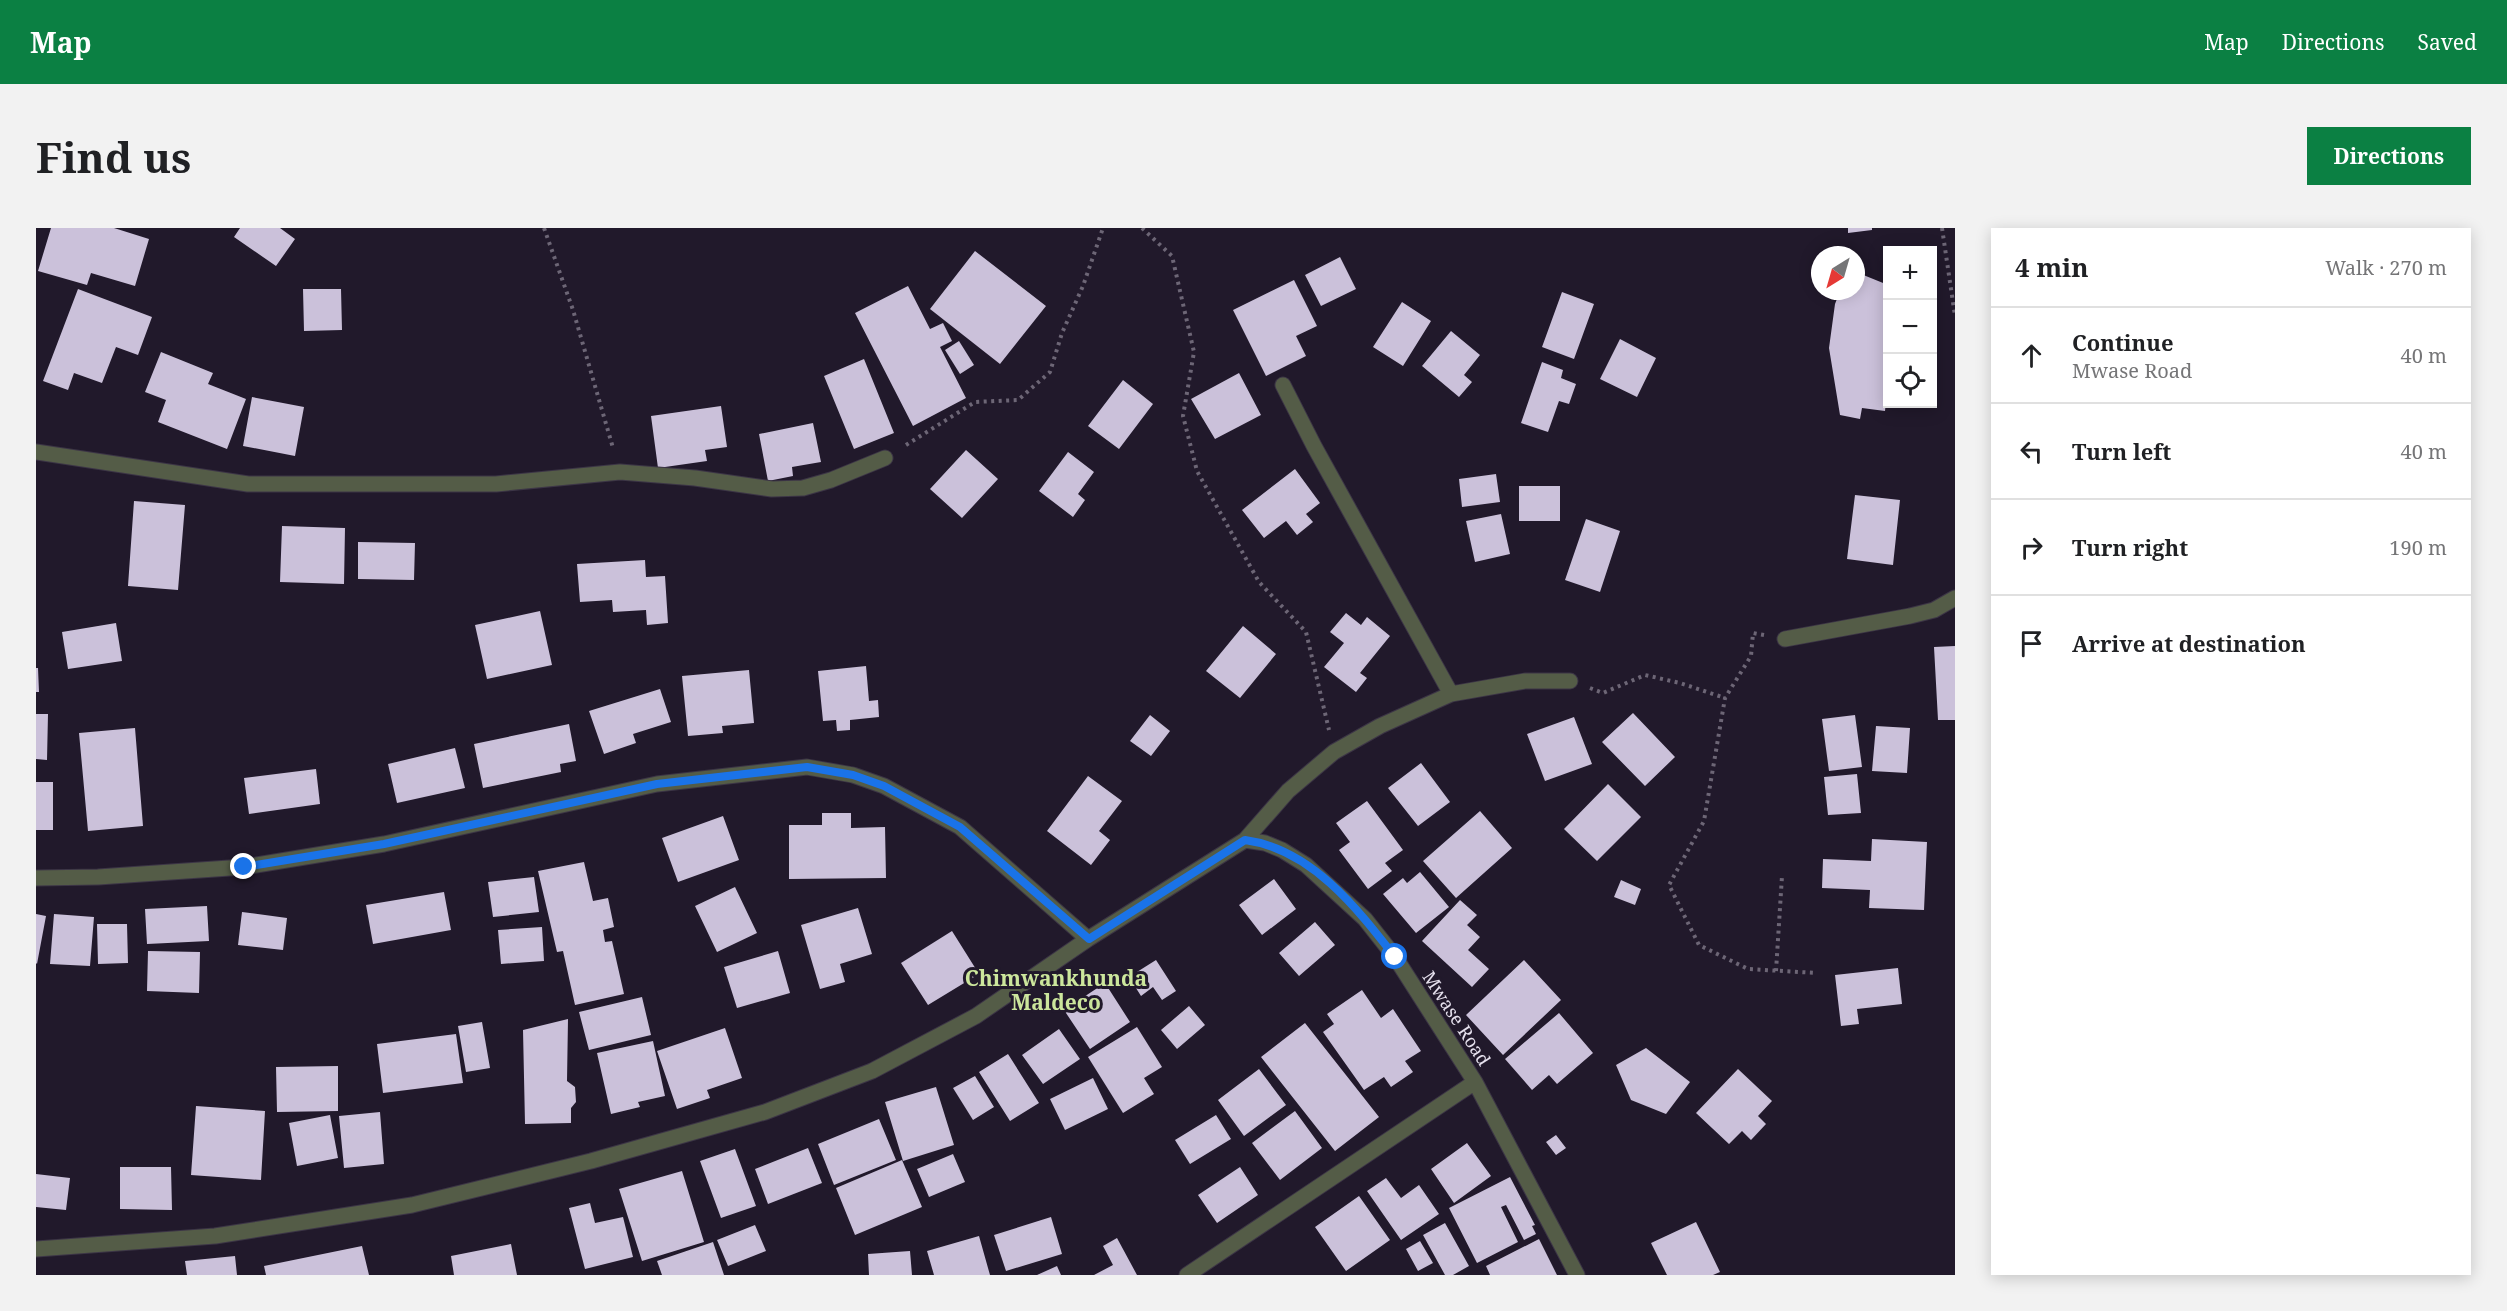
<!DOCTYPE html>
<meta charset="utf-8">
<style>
:root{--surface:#fff;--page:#f2f2f2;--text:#202124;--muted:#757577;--line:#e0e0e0;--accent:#0b8043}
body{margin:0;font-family:"Noto Serif",serif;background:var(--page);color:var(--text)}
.controls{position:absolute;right:18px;top:18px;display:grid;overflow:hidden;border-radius:0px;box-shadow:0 3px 15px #0003}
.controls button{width:54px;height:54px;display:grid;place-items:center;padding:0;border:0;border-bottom:2px solid var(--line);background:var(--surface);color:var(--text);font:30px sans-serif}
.compass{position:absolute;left:1775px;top:18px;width:54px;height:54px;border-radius:50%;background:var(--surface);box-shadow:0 3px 15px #0003;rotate:217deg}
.stop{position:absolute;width:18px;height:18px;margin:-14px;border:4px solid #1a73e8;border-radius:50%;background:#fff}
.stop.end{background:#1a73e8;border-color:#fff;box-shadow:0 2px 6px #0008}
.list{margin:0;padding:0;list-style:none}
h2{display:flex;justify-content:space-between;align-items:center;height:78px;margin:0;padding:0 24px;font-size:26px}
h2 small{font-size:20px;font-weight:400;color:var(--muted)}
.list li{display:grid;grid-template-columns:39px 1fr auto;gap:18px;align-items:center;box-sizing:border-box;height:96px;padding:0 24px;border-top:2px solid var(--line)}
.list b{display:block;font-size:22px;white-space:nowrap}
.list p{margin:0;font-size:20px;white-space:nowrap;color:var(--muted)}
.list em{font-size:20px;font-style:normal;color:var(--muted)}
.icon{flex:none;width:33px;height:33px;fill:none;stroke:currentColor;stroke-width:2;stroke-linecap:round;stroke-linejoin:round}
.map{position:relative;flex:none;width:1919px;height:1047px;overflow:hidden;border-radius:0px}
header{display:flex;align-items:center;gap:36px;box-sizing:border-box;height:84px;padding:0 30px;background:var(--accent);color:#fff}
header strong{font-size:28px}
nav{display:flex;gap:33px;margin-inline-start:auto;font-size:21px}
.intro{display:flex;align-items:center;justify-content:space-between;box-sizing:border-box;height:144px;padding:0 36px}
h1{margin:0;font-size:42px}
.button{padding:15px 27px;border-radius:0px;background:var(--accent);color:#fff;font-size:21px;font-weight:700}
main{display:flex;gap:36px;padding:0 36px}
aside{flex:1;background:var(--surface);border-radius:0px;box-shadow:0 3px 15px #0003}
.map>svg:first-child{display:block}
.building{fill:#cbc1da}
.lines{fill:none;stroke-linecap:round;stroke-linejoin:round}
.minor-casing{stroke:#3c3546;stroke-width:17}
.path{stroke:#6d6676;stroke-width:4;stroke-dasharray:3 4.5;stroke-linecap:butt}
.minor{stroke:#545c47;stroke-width:15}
.route{stroke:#1a73e8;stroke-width:8}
.labels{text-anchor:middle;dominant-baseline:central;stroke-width:6;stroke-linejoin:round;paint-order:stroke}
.street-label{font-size:18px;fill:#e5e0ed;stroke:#21192b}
.quarter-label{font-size:21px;font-weight:bold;fill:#cce69c;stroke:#21192b}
</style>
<header>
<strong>Map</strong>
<nav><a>Map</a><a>Directions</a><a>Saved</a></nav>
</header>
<div class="intro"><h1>Find us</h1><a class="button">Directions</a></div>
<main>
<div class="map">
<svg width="1919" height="1047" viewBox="0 0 1919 1047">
<rect width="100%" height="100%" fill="#21192b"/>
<path class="building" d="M15,0H78L113,11L99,58L55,45L51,57L2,43Z
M204,0H244L259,11L240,38L198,9Z
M1812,0H1836V2L1812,5Z
M939,23L1010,78L964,136L894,81Z
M1304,29L1320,61L1285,78L1269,47Z
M1820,44L1852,57V117L1847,151H1852L1849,183L1826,180L1824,191L1804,187L1793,120L1799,76L1804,63H1820Z
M1258,52L1281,98L1260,108L1270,128L1230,148L1197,82Z
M872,58L894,101L907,95L916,113L904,119L930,170L877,198L819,85Z
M42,61L116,89L102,127L80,119L66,155L38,145L32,162L7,153Z
M267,61H305L306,102L268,103Z
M1526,64L1558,76L1538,131L1506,119Z
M1366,74L1395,93L1367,138L1337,119Z
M1415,103L1444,127L1428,147L1436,154L1423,169L1386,138Z
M1584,111L1620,130L1601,169L1564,151Z
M923,113L938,137L924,146L909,122Z
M125,124L177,145L172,156L210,171L191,221L122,194L130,172L109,164Z
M828,131L858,205L818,221L788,148Z
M1506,134L1527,142L1525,150L1540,156L1533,176L1523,173L1512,204L1485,195Z
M1203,145L1225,187L1179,211L1155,171Z
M1087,152L1117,176L1083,221L1052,198Z
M216,169L268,179L259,228L207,218Z
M685,178L691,219L669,222L671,233L622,240L615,188Z
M777,195L785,234L756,239L757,248L732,253L723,206Z
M930,222L962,251L926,290L894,261Z
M1032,224L1058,244L1042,266L1049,272L1037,289L1003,263Z
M1259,241L1284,275L1270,286L1277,294L1261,307L1250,293L1228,310L1206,282Z
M1460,246L1464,274L1426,279L1423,251Z
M1483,258H1524V293H1483Z
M1819,267L1864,272L1857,337L1811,331Z
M98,273L149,277L142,362L92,358Z
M1465,286L1474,326L1439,334L1430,293Z
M1550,291L1584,303L1564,364L1529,352Z
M246,298L309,300L308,356L244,354Z
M322,314L379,315L378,352L322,351Z
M609,332L610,349L629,348L632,395L611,397L610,382L577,384L576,372L544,374L541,336Z
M504,383L516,437L451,451L439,397Z
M1310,385L1325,397L1331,389L1354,408L1324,445L1331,450L1320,464L1288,439L1308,415L1294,404Z
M80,395L86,433L32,441L26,404Z
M1207,398L1240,426L1204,470L1170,443Z
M1919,418V492H1902L1898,419Z
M830,438L833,473L842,472L843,489L814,492V502L801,503L800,492L787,493L782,443Z
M0,440H2L3,464H0Z
M713,442L718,495L686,498L687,505L652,508L646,448Z
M624,461L635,494L597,506L600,515L568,526L553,483Z
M1597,485L1639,529L1609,558L1566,514Z
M0,486H12L11,532L0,531Z
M1114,487L1134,503L1115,528L1094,513Z
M1819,487L1826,539L1793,543L1786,491Z
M1538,489L1556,536L1509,553L1491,506Z
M533,496L540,533L524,536L525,544L447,560L438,516Z
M1840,498L1874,500L1871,545L1836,543Z
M99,500L107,598L52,603L43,505Z
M419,520L429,560L361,575L352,536Z
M1385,535L1414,574L1382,598L1352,560Z
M280,541L284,576L213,586L208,550Z
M1821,546L1825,585L1792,587L1788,549Z
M1052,548L1086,573L1063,603L1074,612L1055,637L1011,603Z
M0,554H17V602H0Z
M1572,556L1605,589L1561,633L1528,601Z
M1331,573L1367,622L1349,635L1356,643L1332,661L1303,622L1314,614L1300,595Z
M1444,583L1476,620L1420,670L1387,633Z
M786,585H815V600L849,599L850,650L753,651V597H786Z
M687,588L703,632L642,654L626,610Z
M1836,611L1891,614L1888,682L1833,680L1834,662L1786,660L1787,631L1835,633Z
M548,634L557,673L572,670L578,699L567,702L569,714L576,713L588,766L539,777L527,723L521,724L502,643Z
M1384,644L1413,679L1380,705L1347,666L1367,650L1371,655Z
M498,649L503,684L457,689L452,654Z
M1238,651L1260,681L1226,707L1203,677Z
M1585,652L1605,661L1599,677L1578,669Z
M699,659L721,705L681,724L659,678Z
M408,664L415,702L337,716L330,677Z
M1424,672L1441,687L1431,697L1444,709L1432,722L1453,741L1436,759L1386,713Z
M171,678L173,713L111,716L109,681Z
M822,680L836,726L804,736L809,754L784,761L765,697Z
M206,684L251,690L247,722L202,717Z
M0,686L10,688L1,736L0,735Z
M18,686L58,689L54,738L14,736Z
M1279,694L1299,717L1263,748L1243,725Z
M61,696H91L92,735L62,736Z
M506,699L508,733L465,736L462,702Z
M916,703L943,746L892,777L865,735Z
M112,723L164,724L163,765L111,763Z
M742,723L754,765L701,780L688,739Z
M1120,732L1140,763L1126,772L1117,759L1105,768L1093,749Z
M1488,732L1525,772L1467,827L1430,787Z
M1862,740L1866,776L1821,781L1823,796L1805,798L1799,747Z
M1069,755L1094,794L1054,821L1028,782Z
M1326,762L1345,790L1357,781L1385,823L1369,833L1377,844L1355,859L1348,849L1328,862L1287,804L1298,796L1291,786Z
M606,769L615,807L553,822L543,784Z
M1153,778L1169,797L1141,821L1125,802Z
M1523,785L1557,825L1521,856L1513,847L1496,862L1469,831Z
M532,791L531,853L539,859L540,874L535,880V895L489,896L487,802Z
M446,794L454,840L430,844L422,798Z
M1269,795L1343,889L1299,923L1225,829Z
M1101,799L1126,839L1108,850L1118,866L1087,885L1052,829Z
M689,800L706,850L671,862L674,870L641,881L621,823Z
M1023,801L1044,831L1007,856L986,827Z
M420,806L427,855L347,865L341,816Z
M617,813L629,868L602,874L604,879L575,886L561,825Z
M1610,820L1654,854L1630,886L1595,872L1580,837Z
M972,826L1003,875L974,893L943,844Z
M302,838V883L241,884L240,839Z
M1223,841L1250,877L1208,908L1182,872Z
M1702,841L1736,873L1722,888L1730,896L1715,912L1706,903L1693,916L1660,885Z
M939,848L958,879L937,892L917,860Z
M1057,850L1072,881L1029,902L1014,871Z
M900,859L918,917L867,933L849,874Z
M160,878L229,883L225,952L155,947Z
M1259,883L1286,920L1244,952L1216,915Z
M344,884L348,936L308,940L303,888Z
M294,887L302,930L261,938L253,895Z
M1180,887L1195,911L1154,936L1139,912Z
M843,891L860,932L798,957L782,916Z
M1520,907L1530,920L1520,927L1510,914Z
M1431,915L1455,948L1418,975L1395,941Z
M772,920L786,955L732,976L719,941Z
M699,921L720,978L685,990L664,933Z
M917,926L929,954L893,969L881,941Z
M866,932L886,979L819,1007L800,960Z
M84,939H135L136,982L84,981Z
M1204,939L1222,967L1181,995L1162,967Z
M646,943L668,1014L606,1033L583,961Z
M0,946L34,950L30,982L0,979Z
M1474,949L1499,997L1496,998L1500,1006L1488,1012L1470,977L1465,979L1482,1014L1441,1035L1413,980Z
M1350,950L1365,970L1383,957L1403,986L1365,1012L1331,963Z
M1323,968L1354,1012L1310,1043L1279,999Z
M554,975L559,995L587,989L597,1029L549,1041L533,980Z
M1015,989L1026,1026L970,1043L958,1007Z
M1660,994L1684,1044L1677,1047H1631L1615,1015Z
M1409,995L1433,1038L1417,1047H1409L1387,1007Z
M719,997L730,1023L692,1038L681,1012Z
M943,1008L954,1047H898L891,1023Z
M1081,1010L1101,1047H1058L1077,1037L1067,1018Z
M1503,1011L1521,1047H1454L1450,1038Z
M1384,1013L1397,1035L1382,1043L1370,1021Z
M677,1014L688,1047H626L621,1033Z
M475,1016L481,1047H418L415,1028Z
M326,1018L333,1047H230L228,1038Z
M874,1023L876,1047H833L832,1026Z
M199,1028L201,1047H151L149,1033Z
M1021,1038L1025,1047H1001Z"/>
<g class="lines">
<g class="minor-casing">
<path id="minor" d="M1247,157L1278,218L1415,466
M0,224L212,256H460L584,244L659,250L736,261L767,260L795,252L849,230
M1749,411L1874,388L1898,382L1919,370
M1209,612L1229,615L1246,622L1270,637L1329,691L1359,729L1439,854L1541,1047
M0,650L62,649L208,639L348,616L621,556L771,539L817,547L848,558L924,599L1052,711
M0,1021L179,1008L376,977L555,933L729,884L836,843L940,788L1052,711L1209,612L1252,563L1298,524L1344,498L1415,466L1489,453H1534
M1151,1047L1439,854"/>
</g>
<path class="path" d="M508,0L537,82L577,220
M1106,0L1136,28L1158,124L1147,188L1161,243L1223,354L1270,404L1293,502
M1906,0L1919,88
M870,217L939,174L982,172L1014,144L1026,105L1047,58L1067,0
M1728,407L1717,405L1715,428L1689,470L1668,593L1633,657L1663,717L1712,741L1781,745
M1554,460L1567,465L1609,447L1644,455L1689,470
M1740,743L1746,648"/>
<use href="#minor" class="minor"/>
</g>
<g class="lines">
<path class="route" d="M208,639L348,616L621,556L771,539L817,547L848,558L924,599L1053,711L1209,612C1275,621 1321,680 1359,729"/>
</g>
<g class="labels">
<g class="street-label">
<text transform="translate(1421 790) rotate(57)">Mwase Road</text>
</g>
<g class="quarter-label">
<text x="1020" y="750">Chimwankhunda<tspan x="1020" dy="24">Maldeco</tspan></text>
</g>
</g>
</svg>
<div class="controls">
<button>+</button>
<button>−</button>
<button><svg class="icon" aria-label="locate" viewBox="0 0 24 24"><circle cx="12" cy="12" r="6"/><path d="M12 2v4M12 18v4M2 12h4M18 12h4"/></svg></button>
</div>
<svg class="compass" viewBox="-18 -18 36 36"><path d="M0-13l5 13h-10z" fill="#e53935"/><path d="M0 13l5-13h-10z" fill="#757577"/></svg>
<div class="stop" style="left:1359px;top:729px"></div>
<div class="stop end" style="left:208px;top:639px"></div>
</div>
<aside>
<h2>4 min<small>Walk · 270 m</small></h2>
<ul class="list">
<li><svg class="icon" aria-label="ahead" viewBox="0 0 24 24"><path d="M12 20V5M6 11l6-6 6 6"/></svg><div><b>Continue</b><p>Mwase Road</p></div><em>40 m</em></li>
<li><svg class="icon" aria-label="left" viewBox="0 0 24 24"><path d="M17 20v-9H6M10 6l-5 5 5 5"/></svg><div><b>Turn left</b></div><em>40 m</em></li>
<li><svg class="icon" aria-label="right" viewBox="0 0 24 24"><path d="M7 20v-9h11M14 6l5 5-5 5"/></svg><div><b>Turn right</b></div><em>190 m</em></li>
<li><svg class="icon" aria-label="arrive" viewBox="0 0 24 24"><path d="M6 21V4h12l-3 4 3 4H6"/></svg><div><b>Arrive at destination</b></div></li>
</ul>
</aside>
</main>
